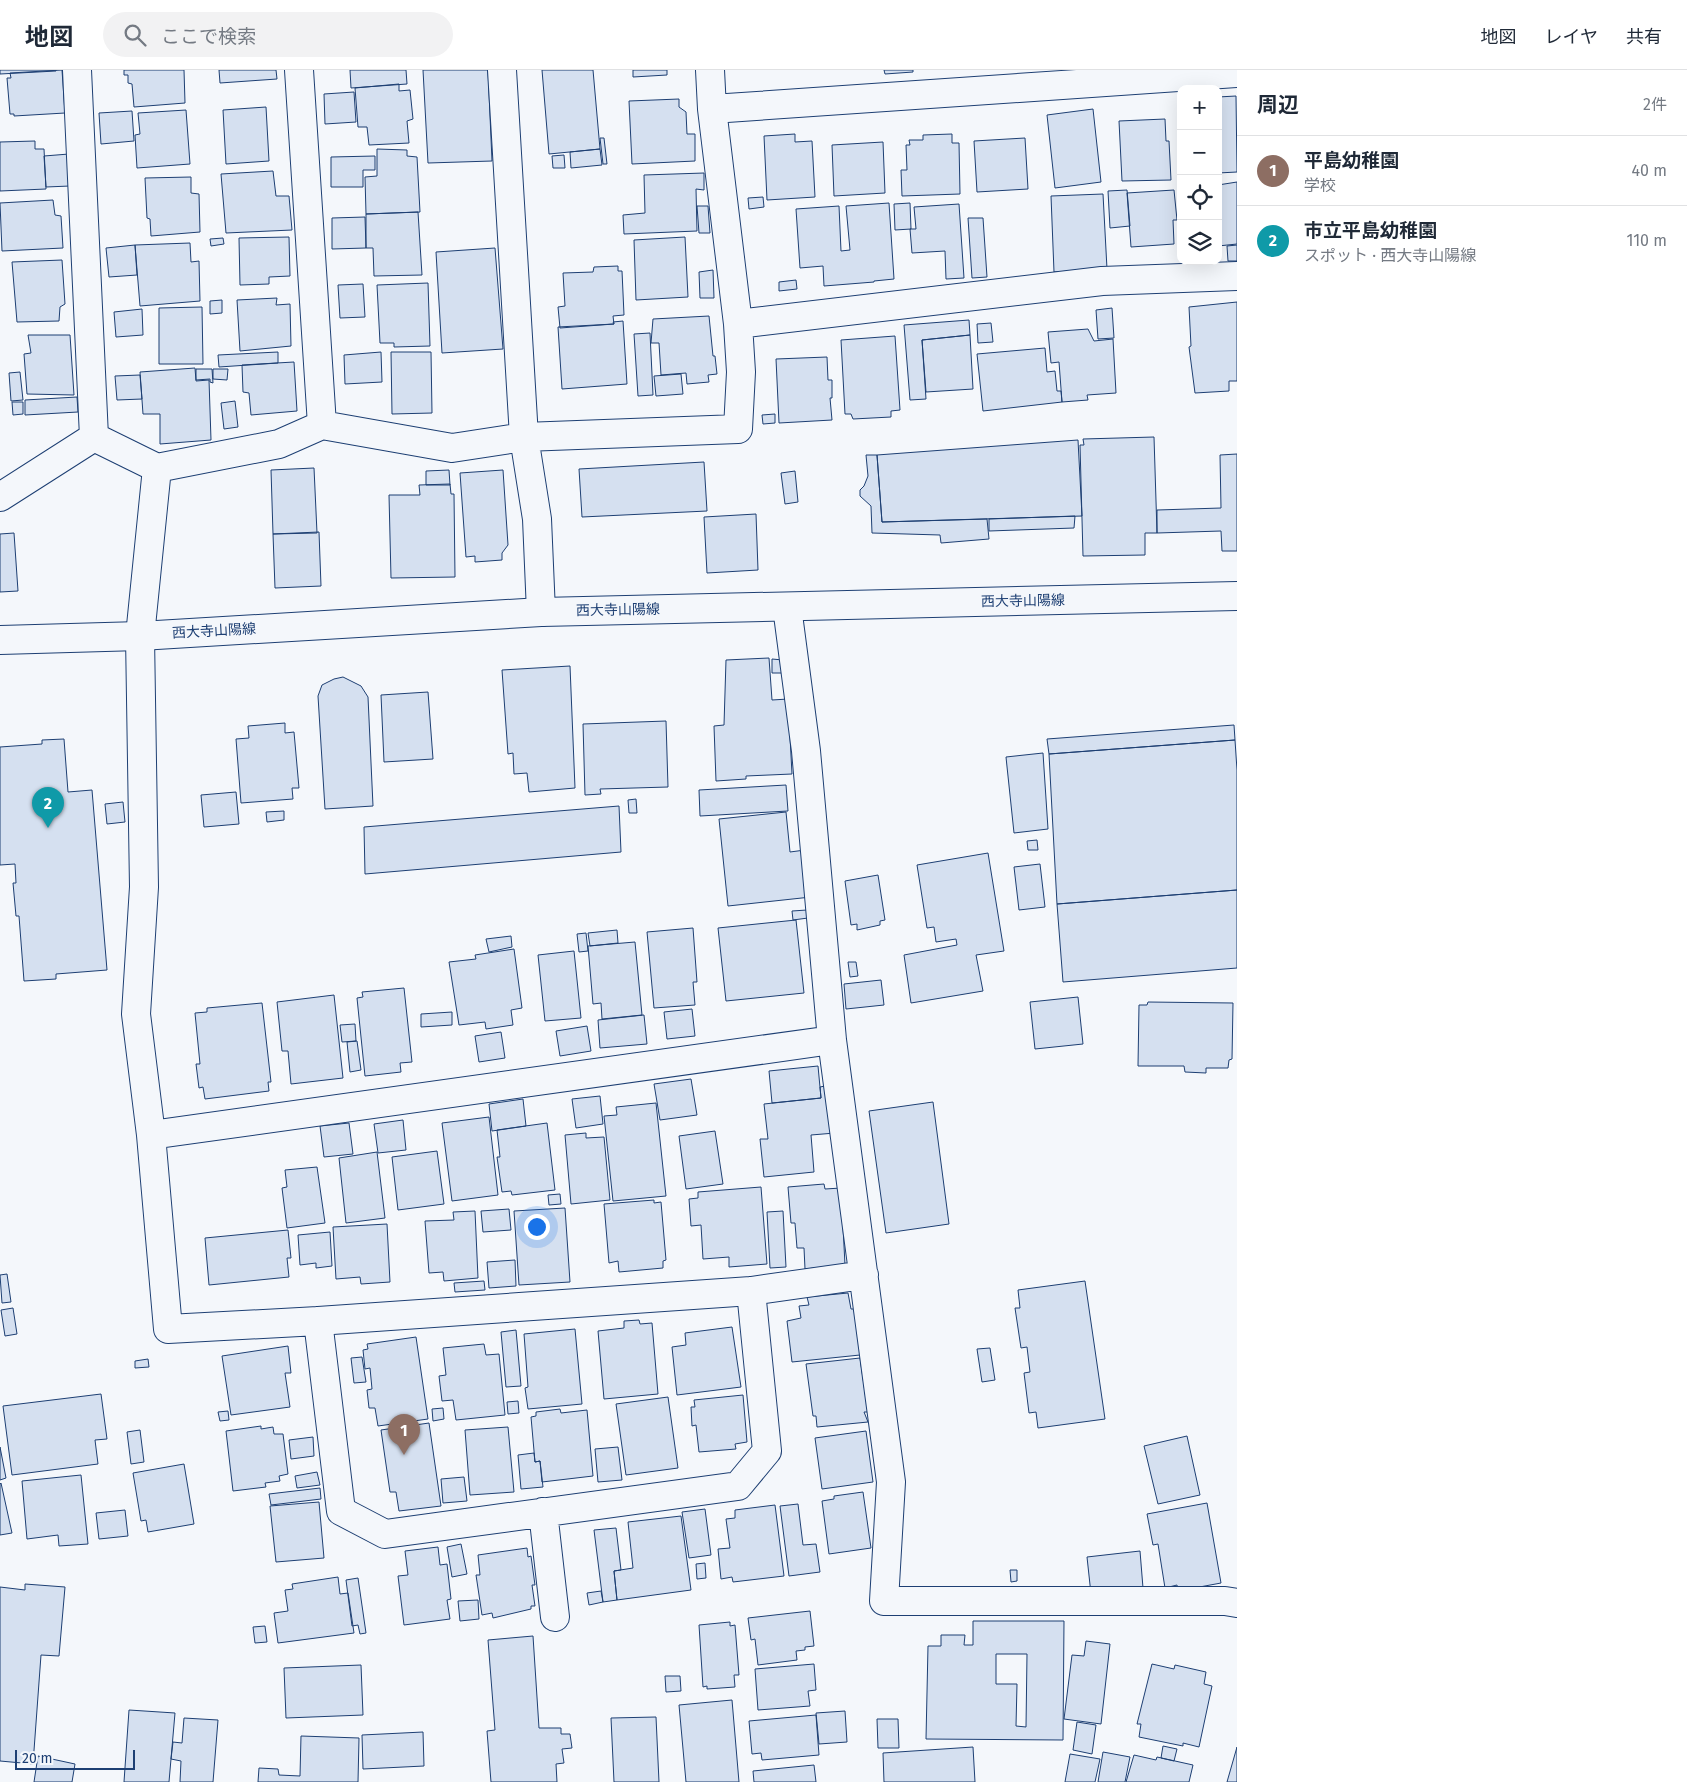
<!DOCTYPE html>
<html lang="ja">
<meta charset="utf-8">
<style>
:root{--surface:#fff;--page:#f2f2f3;--text:#1f2937;--muted:#747a83;--line:#e0e1e3;--accent:#0f766e}
body{margin:0;font-family:"Fira Sans","Noto Sans JP",sans-serif;background:var(--page);color:var(--text)}
.controls{position:absolute;right:15px;top:15px;display:grid;overflow:hidden;border-radius:10px;box-shadow:0 5px 20px #0002}
.controls button{width:45px;height:45px;display:grid;place-items:center;padding:0;border:0;border-bottom:1px solid var(--line);background:var(--surface);color:var(--text);font:25px sans-serif}
.scale{position:absolute;left:15px;bottom:12px;width:120px;box-sizing:border-box;padding-left:5px;border:2px solid #1d3f73;border-top:0;font-size:14px;line-height:18px;white-space:nowrap;color:#1d3f73;-webkit-text-stroke:4px #f4f7fb;paint-order:stroke}
.you{position:absolute;left:536px;top:1156px;width:18px;height:18px;margin:-12px;border:4px solid #fff;border-radius:50%;background:#1a73e8;box-shadow:0 0 0 8px #1a73e833}
.badge{display:grid;place-items:center;width:32px;height:32px;border-radius:50%;background:var(--accent);color:#fff;font-size:16px;font-weight:700}
.pin{position:absolute;translate:-50% -41px;filter:drop-shadow(0 1px 2px #0008)}
.pin::after{content:'';position:absolute;top:26px;width:18px;height:15px;background:inherit;clip-path:polygon(0 0,100% 0,50% 100%)}
.list{margin:0;padding:0;list-style:none}
h2{display:flex;justify-content:space-between;align-items:center;height:65px;margin:0;padding:0 20px;font-size:21px}
h2 small{font-size:16px;font-weight:400;color:var(--muted)}
.list li{display:grid;grid-template-columns:32px 1fr auto;gap:15px;align-items:center;box-sizing:border-box;height:70px;padding:0 20px;border-top:1px solid var(--line)}
.list b{display:block;font-size:19px;white-space:nowrap}
.list p{margin:0;font-size:16px;white-space:nowrap;color:var(--muted)}
.list em{font-size:16px;font-style:normal;color:var(--muted)}
.icon{flex:none;width:28px;height:28px;fill:none;stroke:currentColor;stroke-width:2;stroke-linecap:round;stroke-linejoin:round}
.map{position:relative;flex:none;width:1237px;height:1712px;overflow:hidden}
header{display:flex;align-items:center;gap:30px;box-sizing:border-box;height:70px;padding:0 25px;background:var(--surface);border-bottom:1px solid var(--line)}
header strong{font-size:24px}
nav{display:flex;gap:28px;margin-inline-start:auto;font-size:18px}
.search{width:350px;height:45px;background:var(--page);display:flex;align-items:center;gap:12px;box-sizing:border-box;padding:0 18px;border-radius:28px;color:var(--muted);font-size:19px}
main{display:flex}
aside{flex:1;background:var(--surface)}
.map>svg:first-child{display:block}
.building{fill:#d5e0f0;stroke:#1d3f73;fill-rule:evenodd}
.lines{fill:none;stroke-linecap:round;stroke-linejoin:round}
.street-casing{stroke:#1d3f73;stroke-width:30}
.primary-casing{stroke:#1d3f73;stroke-width:30}
.street{stroke:#f4f7fb;stroke-width:28}
.primary{stroke:#f4f7fb;stroke-width:28}
.labels{text-anchor:middle;dominant-baseline:central;stroke-width:4;stroke-linejoin:round;paint-order:stroke}
.street-label{font-size:14px;fill:#1d3f73;stroke:#f4f7fb}
</style>
<header>
<strong>地図</strong>
<div class="search"><svg class="icon" aria-label="search" viewBox="0 0 24 24"><circle cx="10" cy="10" r="6"/><path d="M15 15l6 6"/></svg>ここで検索</div>
<nav><a>地図</a><a>レイヤ</a><a>共有</a></nav>
</header>
<main>
<div class="map">
<svg width="1237" height="1712" viewBox="0 0 1237 1712">
<rect width="100%" height="100%" fill="#f4f7fb"/>
<path class="building" d="M0,0H56V1L0,4Z
M62,0L65,43L14,46V44H10L7,8H11L10,3Z
M124,0H184L185,33L134,37L132,14L128,13V5H124Z
M219,0H276L277,9L220,13Z
M350,0H406L407,14L351,18Z
M423,0H488L492,91L428,93Z
M542,0H593L600,79L549,84Z
M633,0H667V5L633,7Z
M884,0H913V2L885,4Z
M399,14V21L410,20L413,49L407,51L409,73L369,75L367,57H358L355,18Z
M354,22L356,52L325,54L324,24Z
M1236,26L1237,102L1218,103V27Z
M679,29V37L686,42L687,64H695V91L632,94L629,31Z
M266,37L269,91L226,94L223,40Z
M1093,39L1101,112L1055,118L1047,45Z
M186,40L190,94L137,98L135,65L140,64L138,43Z
M132,41L134,71L101,74L99,43Z
M1165,49L1166,71H1169L1171,110L1122,111L1119,51Z
M795,64V72L812,71L815,127L767,130L764,66Z
M952,64V73H959L960,124L902,126L901,100H907L906,75H910L909,70H923V65Z
M600,68H604L607,94H603Z
M1025,68L1028,119L977,122L974,71Z
M35,71V79H44L46,119L0,121V72Z
M883,72L885,123L834,126L832,75Z
M377,79L407,80V86L417,87L420,142L366,144L365,107L377,106Z
M600,79L602,95L571,98L570,82Z
M69,84L70,116L46,117L44,86Z
M564,85L565,98H553L552,86Z
M375,86V100H363V117H331V87Z
M273,101L276,126H289L292,160L226,163L221,104Z
M704,103V120L696,119L697,161L624,164L623,145L645,143L644,105Z
M191,107V123L199,124L200,162L151,166L150,149L147,148L145,108Z
M1237,112V174L1218,176V115Z
M1127,120L1130,156L1110,158L1108,121Z
M1174,120L1177,150H1173L1174,174L1131,177L1127,123Z
M1103,124L1107,199L1054,202L1051,126Z
M763,127L764,137L749,139L748,128Z
M53,130L55,145L61,146L63,178L2,181L0,133Z
M889,133L894,209L874,211V212L824,216L823,196L800,198L796,139L839,136L841,181L850,180L846,136Z
M910,133L911,159L895,160L894,134Z
M959,134L964,208L946,209L945,181L912,183L910,159H916L914,137Z
M697,136H708L710,163H699Z
M418,142L422,205L374,206L373,178H366V144Z
M365,147L366,178L332,179V148Z
M968,148H983L987,207L972,208Z
M289,167L290,206L269,207V214L240,215L239,168Z
M685,167L688,227L636,230L634,170Z
M223,168L224,174L211,176L210,169Z
M190,173L191,192L199,191L200,231L140,236L135,175Z
M135,175L137,205L109,207L106,178Z
M1237,175V191H1228L1227,176Z
M495,178L503,279L442,283L436,182Z
M62,190L65,234L60,237L59,251L17,252L12,192Z
M618,196V201H622L624,245L613,246L614,254L560,258L558,237L565,236L563,203L593,202L594,197Z
M713,200L714,228H700L699,202Z
M796,210L797,219L779,221V212Z
M428,213L430,276L394,277V273H380L377,215Z
M363,214L365,247L340,248L338,215Z
M277,228L276,235L290,234L291,276L240,281L237,230Z
M222,230V243L210,244V231Z
M1237,232V311H1229V321L1195,323L1189,277L1191,276L1189,237Z
M202,237L203,294H159V238Z
M1112,238L1114,268L1098,269L1096,240Z
M142,239L143,265L116,267L114,242Z
M709,246L713,286H715L717,304L708,305L709,312L687,314L686,303L661,305L659,273H651L653,249Z
M969,250L970,265L922,270L926,329L910,330L904,255Z
M623,251L627,314L562,319L558,257L614,254L613,252Z
M991,253L993,272L978,273L977,254Z
M1088,259L1094,271L1113,269L1116,323L1087,325L1088,330L1062,332L1059,292L1051,293L1048,262Z
M650,263L653,325L638,326L634,264Z
M28,265H70L74,325L27,324L24,284L31,283Z
M970,265L973,319L926,322L922,270Z
M895,266L900,340L891,341V347L853,349L851,344H845L841,270Z
M1045,278L1047,302L1055,301L1057,321H1061L1062,332L983,341L977,284Z
M278,282V293L219,297L218,285Z
M381,282L382,312L345,314L344,285Z
M391,282H431L432,343L392,344Z
M827,287L828,310H832V328H830L832,350L779,353L776,289Z
M294,292L297,341L251,345L249,323L243,322L242,295Z
M195,298L196,311L209,310L211,370L160,374V344H143L140,302Z
M196,299H212L213,313L210,312V309L196,310Z
M213,299H228L227,310L213,309Z
M20,302L23,330L11,331L9,303Z
M681,304L683,324L656,326L654,306Z
M140,305L142,329L117,330L115,306Z
M77,327L78,342L25,345V330Z
M235,331L238,357L224,359L221,333Z
M12,332H23V344L13,345Z
M775,344V353L763,354L762,345Z
M1154,367L1157,463H1145V485L1083,486L1080,375H1084L1083,369Z
M1078,370L1082,446L882,452L877,385Z
M1237,384V481H1222L1221,461L1157,463V440L1221,438L1220,385Z
M866,385H877L882,452L987,449L989,469L941,473L940,465L872,463L871,436L860,426V420L864,416L868,406Z
M704,392L707,441L582,447L579,399Z
M314,398L317,463L273,464L271,400Z
M449,400L450,415H426V401Z
M503,400L508,475L502,483V490L475,492V486L466,487L460,403Z
M795,401L798,432L785,434L781,403Z
M450,414L451,424H454L455,507L391,508L389,425H420L419,415Z
M756,444L758,500L707,503L704,447Z
M1075,446L1074,458L989,461V449Z
M319,462L321,516L275,518L273,464Z
M14,463L18,521L0,522V464Z
M769,588L772,630L788,629L792,704L746,706V709L716,711L714,656L724,655L726,590Z
M772,589L783,590L782,603H772Z
M570,596L575,718L529,722L527,703L514,704L513,683L508,684L502,600Z
M343,607L361,616L368,627L373,736L325,739L318,626L322,615L334,609Z
M428,622L433,689L384,692L381,625Z
M666,651L668,717L600,719L601,724L585,725L583,654Z
M285,653V663L294,662L299,718H292L293,729L241,733L236,669L249,668L248,656Z
M1234,655L1235,670L1049,684L1047,669Z
M64,669L68,722L92,720L107,900L56,904V909L24,911L19,846H16L13,813H16L15,794L0,795V677L42,674V670Z
M1235,670L1237,700V820L1057,834L1049,684Z
M1043,683L1048,759L1014,763L1006,687Z
M786,715L788,741L700,746L699,720Z
M236,722L239,754L204,757L201,725Z
M636,729L637,743H629L628,730Z
M123,732L125,752L107,754L105,734Z
M619,736L621,782L365,804L364,757Z
M284,741V750L267,752L266,742Z
M786,742L790,782L805,780L811,827L728,836L719,749Z
M1037,770L1038,780H1028L1027,771Z
M988,783L1004,881L976,885L983,921L911,933L904,885L957,875L956,869L936,872L934,857L927,858L917,795Z
M1040,794L1045,837L1019,840L1014,797Z
M878,805L885,850L880,851V855L857,860V854L851,855L845,811Z
M1237,820V898L1063,912L1057,834Z
M807,840L808,848L793,850L792,841Z
M796,850L804,923L726,931L718,858Z
M693,858L697,912H693L695,935L654,938L647,862Z
M617,860L618,873L590,876L588,863Z
M586,863L588,881L579,882L577,864Z
M511,866L512,877L489,882L486,869Z
M635,872L642,945L602,949L601,933L593,934L588,876Z
M514,879L522,938L511,940L513,955L486,959L485,952L459,955L449,892L476,889L475,885Z
M574,881L581,948L545,951L538,885Z
M848,892H856L858,906L850,907Z
M881,910L884,935L846,939L844,914Z
M404,918L412,992L400,993L401,1002L365,1006L357,928L363,927L362,922Z
M334,925L343,1008L291,1014L288,981H282L277,932Z
M1078,927L1083,974L1035,979L1030,932Z
M1148,932L1233,933L1232,989L1229,990L1228,998H1206V1003L1185,1002L1184,996H1138L1139,935H1147Z
M262,933L271,1012H268L269,1021L205,1029L203,1017L199,1018L196,994H200L195,943L207,942V938Z
M692,939L695,966L667,969L664,942Z
M452,942V955L421,957V944Z
M644,945L647,974L600,978L598,950Z
M355,954L356,971L342,972L340,955Z
M587,956L591,981L560,986L556,961Z
M501,962L505,988L479,992L475,966Z
M357,971L361,1000L350,1002L347,972Z
M818,996L821,1028L772,1033L769,1001Z
M691,1009L697,1045L660,1050L654,1014Z
M830,1015L835,1063L811,1065L814,1102L764,1107L760,1069H768L764,1034L821,1028L820,1017Z
M600,1026L603,1054L576,1058L572,1029Z
M523,1029L526,1056L492,1061L489,1034Z
M933,1032L949,1154L886,1163L869,1041Z
M656,1033L666,1126L613,1131L604,1046L617,1045L616,1037Z
M489,1047L498,1125L452,1131L442,1053Z
M403,1050L406,1080L378,1083L374,1054Z
M349,1053L353,1084L324,1087L320,1056Z
M547,1053L555,1120L512,1125L511,1121L502,1122L497,1087H500L497,1060Z
M715,1061L723,1114L686,1119L679,1066Z
M586,1063V1068L604,1067L610,1130L571,1134L565,1065Z
M437,1081L444,1134L398,1140L392,1087Z
M377,1082L385,1148L346,1153L339,1088Z
M317,1097L325,1153L287,1158L282,1118L287,1117L285,1100Z
M824,1114L825,1119L841,1118L845,1195L805,1199L804,1178H797L795,1153H791L788,1117Z
M761,1117L767,1194L729,1197V1187L703,1189L701,1155L691,1156L689,1129L698,1128V1122Z
M560,1124L561,1134L549,1135L548,1125Z
M654,1130V1133L661,1132L666,1190L663,1191V1198L619,1202L618,1191L609,1193L604,1134Z
M565,1138L570,1212L519,1215L514,1141Z
M509,1139L511,1160L483,1162L481,1141Z
M475,1141L478,1208L444,1211L443,1202L429,1203L425,1151L454,1150L453,1142Z
M783,1141L786,1197L770,1198L767,1142Z
M387,1154L390,1212L361,1214L360,1207L336,1209L333,1157Z
M288,1160L291,1188H287L289,1207L209,1215L205,1168Z
M330,1162L332,1196L316,1198V1193L300,1195L298,1165Z
M515,1190L516,1216L489,1218L487,1192Z
M7,1204L11,1232L2,1233L0,1205Z
M484,1211L485,1220L455,1222L454,1213Z
M1085,1211L1105,1349L1038,1358L1036,1342L1029,1343L1024,1303L1030,1302L1027,1277L1021,1278L1015,1238H1020L1018,1220Z
M848,1223L851,1239H856L860,1285L792,1292L787,1251L801,1248L799,1236L809,1235L807,1227Z
M13,1238L17,1264L5,1266L1,1240Z
M639,1250L640,1254L652,1253L658,1324L604,1329L598,1261L624,1258V1251Z
M732,1257L741,1317L677,1325L672,1277L686,1275L685,1263Z
M575,1259L582,1334L528,1339L525,1318L528,1317L524,1264Z
M516,1260L521,1316L506,1317L501,1262Z
M416,1267L428,1349L378,1356L375,1338H369L367,1320L372,1319L370,1298L365,1299L363,1280L368,1279L367,1274Z
M484,1274L486,1285L499,1284L505,1345L456,1350L453,1330L442,1331L439,1306L446,1305L443,1278Z
M288,1276L291,1303H285L290,1337L231,1345L222,1286Z
M990,1278L995,1310L982,1312L977,1279Z
M362,1287L366,1312L354,1313L351,1288Z
M860,1288L868,1342H864L868,1352L817,1357L816,1346H813L806,1294Z
M148,1289L149,1297L135,1298V1291Z
M101,1324L107,1369L95,1370L98,1394L12,1405L3,1336Z
M743,1325L747,1372L735,1374L736,1379L699,1382L696,1355L692,1356L691,1337H695L694,1330Z
M668,1327L678,1398L626,1405L616,1334Z
M518,1331L519,1343L508,1344L507,1332Z
M443,1338L444,1349L433,1351L432,1339Z
M560,1339L561,1343L587,1340L593,1406L542,1412L540,1391L535,1392L531,1347L536,1346V1342Z
M228,1341L229,1350L220,1351L218,1342Z
M429,1353L441,1436L399,1441L396,1422H390L381,1360Z
M261,1356V1359L273,1357L274,1364H283L288,1404L279,1406L280,1411L265,1413L266,1417L233,1421L226,1361Z
M508,1357L514,1422L470,1425L465,1360Z
M140,1360L144,1392L131,1394L127,1362Z
M866,1361L873,1412L822,1419L815,1368Z
M1187,1366L1200,1425L1158,1434L1144,1376Z
M313,1367L314,1386L291,1389L289,1370Z
M0,1377L6,1408L0,1410Z
M618,1377L622,1410L598,1412L595,1379Z
M534,1383L535,1392L540,1391L543,1417L521,1419L518,1385Z
M184,1394L194,1454L148,1462L146,1450L141,1451L133,1403Z
M317,1402L320,1415L297,1418L295,1406Z
M81,1405L88,1474L59,1476L58,1465L27,1469L22,1411Z
M464,1407L467,1431L443,1433L441,1409Z
M1,1413L12,1463L0,1465V1414Z
M320,1418L321,1429L271,1435L269,1424Z
M863,1422L871,1478L829,1484L822,1431L834,1429V1426Z
M319,1432L324,1488L276,1492L270,1436Z
M1207,1433L1221,1513L1178,1521L1177,1515L1165,1518L1158,1474L1153,1475L1147,1444Z
M798,1434L803,1475L816,1474L820,1502L789,1506L780,1436Z
M775,1435L784,1506L733,1512L732,1507L721,1509L718,1479L730,1478L726,1449L735,1448V1440Z
M705,1439L711,1485L689,1488L682,1442Z
M125,1440L128,1466L99,1469L96,1443Z
M681,1446L691,1520L617,1530L614,1501L633,1498L628,1452Z
M616,1458L621,1500L614,1501L617,1530L603,1532L594,1460Z
M461,1474L467,1504L452,1507L447,1477Z
M438,1477L440,1495L447,1494L451,1529L447,1530L450,1549L404,1555L398,1506L408,1505L405,1481Z
M527,1478L528,1487L531,1486L535,1515H532L535,1536H531V1539L493,1548L492,1543L482,1545L476,1505H480L478,1485Z
M1140,1481L1143,1518L1091,1524L1087,1487Z
M705,1493L706,1508L697,1509L696,1494Z
M1010,1500H1017V1511L1011,1512Z
M338,1507L340,1524L348,1523L354,1563L278,1573L274,1543L288,1541L285,1520L293,1519L292,1514Z
M358,1508L366,1563L360,1564L358,1555L352,1556L346,1510Z
M25,1514L65,1517L59,1586L41,1585L33,1694L0,1691V1517L25,1520Z
M601,1521L603,1532L589,1535L587,1523Z
M478,1530L479,1549L460,1551L458,1531Z
M810,1541L814,1576L805,1577V1580L796,1581L797,1590L758,1595L755,1569L751,1570L748,1548Z
M973,1551H1064L1063,1670L926,1669L928,1576H941V1565H965L964,1575H973ZM996,1584H1027L1026,1657L1016,1656L1017,1614H996Z
M730,1552V1556L735,1555L739,1605H734L735,1617L707,1619V1616L703,1617L699,1555Z
M265,1556L267,1572L255,1573L253,1557Z
M533,1566L539,1658H561V1664H570L572,1678L562,1679L564,1693L556,1694L557,1712H491L487,1661L495,1660L488,1570Z
M1086,1571L1110,1574L1101,1654L1064,1649L1072,1585L1084,1586Z
M814,1594L816,1620L808,1621L810,1636L758,1640L755,1599Z
M1152,1594L1174,1599L1175,1595L1206,1602L1204,1614L1212,1616L1199,1677L1183,1673V1676L1139,1667L1141,1654H1137Z
M361,1595L363,1645L286,1648L284,1598Z
M665,1606H680L681,1621L666,1622Z
M732,1630L739,1712H686L679,1635Z
M129,1640L175,1643L169,1712H124Z
M845,1641L847,1672L819,1674L816,1643Z
M816,1645L819,1685L762,1690L761,1683L752,1684L749,1651Z
M656,1647L659,1712H614L611,1648Z
M184,1648L218,1650L213,1712H180L181,1691L171,1689L173,1672L182,1673Z
M877,1649H898L899,1678H878Z
M1077,1652L1096,1655L1092,1684L1073,1680Z
M423,1662L424,1696L363,1699L362,1665Z
M301,1666L359,1668L358,1712H258L259,1698L278,1699L279,1705L300,1706Z
M1163,1676L1177,1679L1174,1691L1161,1688Z
M973,1677L975,1712H884L883,1683Z
M1237,1677V1712H1227Z
M1103,1682L1130,1687L1125,1712H1098Z
M1070,1684L1100,1689L1095,1712H1065Z
M1134,1685L1156,1690L1157,1687L1193,1695L1189,1712H1126Z
M38,1686L75,1694L72,1712H34Z
M814,1695L816,1712H754L753,1701Z"/>
<g class="lines">
<g class="street-casing">
<path id="street" d="M77,0L94,367
M299,0L322,355
M502,0L524,367L537,449L541,542
M712,39L1237,3
M738,254L1102,211L1237,206
M157,398L140,566L144,817L136,944L151,1065L168,1259L318,1251L751,1221L864,1205
M0,427L94,367L157,398L279,374L322,355L452,378L524,367L738,359L741,302L738,254L712,39L710,0
M787,537L806,681L832,970L891,1412L884,1531H1225L1237,1533
M151,1065L832,970
M318,1251L341,1441L385,1464L738,1416L767,1381L751,1221
M543,1442L555,1547"/>
</g>
<g class="primary-casing">
<path id="primary" d="M0,570L140,566L541,542L1237,526"/>
</g>
<use href="#street" class="street"/>
<use href="#primary" class="primary"/>
</g>
<g class="labels">
<g class="street-label">
<text transform="translate(1023 531) rotate(-1)">西大寺山陽線</text>
<text transform="translate(618 540) rotate(-1)">西大寺山陽線</text>
<text transform="translate(214 561) rotate(-3)">西大寺山陽線</text>
</g>
</g>
</svg>
<div class="controls">
<button>+</button>
<button>−</button>
<button><svg class="icon" aria-label="locate" viewBox="0 0 24 24"><circle cx="12" cy="12" r="6"/><path d="M12 2v4M12 18v4M2 12h4M18 12h4"/></svg></button>
<button><svg class="icon" aria-label="layers" viewBox="0 0 24 24"><path d="M12 4l9 5-9 5-9-5zM3 14l9 5 9-5"/></svg></button>
</div>
<div class="scale">20 m</div>
<div class="you"></div>
<div class="pin badge" style="left:404px;top:1385px;background:#8d6e63">1</div>
<div class="pin badge" style="left:48px;top:758px;background:#0f9aa8">2</div>
</div>
<aside>
<h2>周辺<small>2件</small></h2>
<ul class="list">
<li><span class="badge" style="background:#8d6e63">1</span><div><b>平島幼稚園</b><p>学校</p></div><em>40 m</em></li>
<li><span class="badge" style="background:#0f9aa8">2</span><div><b>市立平島幼稚園</b><p>スポット · 西大寺山陽線</p></div><em>110 m</em></li>
</ul>
</aside>
</main>
